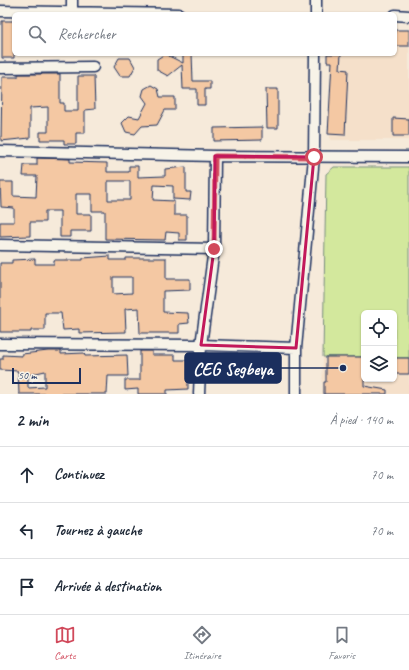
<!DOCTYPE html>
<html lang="fr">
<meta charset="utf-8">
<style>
:root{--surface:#fff;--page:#f6f6f7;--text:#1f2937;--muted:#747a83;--line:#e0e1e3;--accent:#d1495b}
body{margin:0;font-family:Caveat,sans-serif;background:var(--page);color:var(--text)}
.controls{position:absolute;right:12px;bottom:12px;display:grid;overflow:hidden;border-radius:6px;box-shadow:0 1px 3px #0004}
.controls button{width:36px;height:36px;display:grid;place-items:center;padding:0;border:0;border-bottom:1px solid var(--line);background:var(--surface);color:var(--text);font:20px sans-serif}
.scale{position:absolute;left:12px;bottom:10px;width:69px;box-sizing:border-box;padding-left:4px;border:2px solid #1b2f5e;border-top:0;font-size:11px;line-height:14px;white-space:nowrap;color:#1b2f5e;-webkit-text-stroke:3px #f7f3e8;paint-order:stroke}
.stop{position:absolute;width:12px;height:12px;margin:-9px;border:3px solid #d1495b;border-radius:50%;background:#fff}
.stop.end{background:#d1495b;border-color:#fff;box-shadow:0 1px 4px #0008}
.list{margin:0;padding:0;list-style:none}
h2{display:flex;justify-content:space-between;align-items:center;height:52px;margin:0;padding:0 16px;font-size:17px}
h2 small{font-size:13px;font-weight:400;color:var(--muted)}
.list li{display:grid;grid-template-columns:26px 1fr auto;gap:12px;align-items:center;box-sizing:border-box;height:56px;padding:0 16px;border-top:1px solid var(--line)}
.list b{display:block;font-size:15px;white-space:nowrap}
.list em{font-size:13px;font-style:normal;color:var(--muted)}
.icon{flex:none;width:22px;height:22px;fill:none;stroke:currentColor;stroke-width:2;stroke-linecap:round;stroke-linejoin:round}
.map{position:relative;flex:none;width:409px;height:394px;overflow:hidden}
.search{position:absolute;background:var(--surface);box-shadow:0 1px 3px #0004;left:12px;right:12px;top:12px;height:44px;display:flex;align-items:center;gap:10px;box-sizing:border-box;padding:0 14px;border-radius:6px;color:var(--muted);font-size:15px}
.sheet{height:220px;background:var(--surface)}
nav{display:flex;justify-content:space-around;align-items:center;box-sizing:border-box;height:56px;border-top:1px solid var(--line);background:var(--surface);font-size:11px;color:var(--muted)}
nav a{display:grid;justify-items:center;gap:2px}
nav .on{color:var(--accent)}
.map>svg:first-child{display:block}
.built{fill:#f5e0ca}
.green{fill:#d3e89d;stroke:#778c7e}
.building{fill:#f4c8a3;stroke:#1b2f5e;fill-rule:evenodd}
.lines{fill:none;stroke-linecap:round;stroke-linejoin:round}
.minor-casing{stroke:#1b2f5e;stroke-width:13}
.minor{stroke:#f7f3e8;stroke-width:10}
.route{stroke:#d1495b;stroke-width:5}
.marked{fill:none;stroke:#c2185b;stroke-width:3;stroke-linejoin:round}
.leader{fill:none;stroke:#1b2f5e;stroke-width:1.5}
.callout-dot{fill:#1b2f5e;stroke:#f7f3e8;stroke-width:1.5}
.callout{fill:#1b2f5e;stroke:#1b2f5e;stroke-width:1.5}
.callout-label{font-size:18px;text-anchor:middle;font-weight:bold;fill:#fff}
</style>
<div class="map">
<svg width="409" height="394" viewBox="0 0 409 394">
<rect width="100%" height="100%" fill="#f6eada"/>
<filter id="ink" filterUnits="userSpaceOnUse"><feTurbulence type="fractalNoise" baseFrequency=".025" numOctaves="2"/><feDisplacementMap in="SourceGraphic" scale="8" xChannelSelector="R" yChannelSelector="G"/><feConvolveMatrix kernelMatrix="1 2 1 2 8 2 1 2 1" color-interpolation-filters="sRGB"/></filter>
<g filter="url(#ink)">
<path class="built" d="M395,30H409V140H330L331,54H395Z
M323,357H364V379H394V358H409V394H322Z"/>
<path class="green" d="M334,167H409V358H394V313H364V357H323L326,174Z"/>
<path class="building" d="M2,21H14V58H2Z
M395,30H409V46H395Z
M165,54L183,63V54H192L193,81H210V89H205V105H197V89H183L182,65L168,76L157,70V59Z
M327,54H341L340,69L348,70L345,135L328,134L332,62H327Z
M119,58H130L135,67L130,76H120L114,67Z
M18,74H60V103H64V111H78V76H94L95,109L85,110V133H76V144H64V140H40V132H48V107L30,108V138L1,141L2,77H18Z
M151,85L158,89L160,97H175V110H165L157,125L142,126L135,134L126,132L122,123L129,116L139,118L147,103L142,96L144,89Z
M266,89H278V128H267Z
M393,118L409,119V136H393Z
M262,127V140L214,141V128Z
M37,158L70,159V162L107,163V172H129V166H138V177L165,176V169L186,167V192H191L190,200L173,199V186L154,185L153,200L174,201V215H187V240H179V233L166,232L165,240L105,239V211H92V194H76V214H91V231H70V237H60V211H45V222H30V236L0,237V222H14V208L1,207L0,182H13V196L36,197L37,176H23L24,165H37ZM108,181H130V200H108Z
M110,256V260H126V258H166V279H190V290L163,291V312L188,313L189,323L179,324V333H140L139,308L125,309L126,332L79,333V329L63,330L61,313H45V330H31V332H0V263H12V260L35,259V264H54V260H83V258ZM113,277H132V293L113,294Z
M48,351H61V354L84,353L85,356L127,355L128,376H108L107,394H19L18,371L0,370V359H3V355L22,356V354ZM45,371V387L28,388V375Z
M140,351H152V355H175V360H193V370H188V389L167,390V394H138V389L125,390V380H140Z
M326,357H364V386L387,390V394H324V382H326Z
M394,358H409V374H394Z"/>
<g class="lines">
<g class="minor-casing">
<path id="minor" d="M72,0V13
M0,11L179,14
M316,14V0
M395,15L409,16
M0,68L93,67
M0,151L215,156L409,157
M0,245L214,249
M0,344L201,345L296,348
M199,394L201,345L214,249L215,156
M296,394V348L314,157L315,54"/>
</g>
<use href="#minor" class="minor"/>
</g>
</g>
<g class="lines" filter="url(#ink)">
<path class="route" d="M214,249L215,156L314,157"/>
</g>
<path class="marked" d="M215,156L314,157L296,348L201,345L214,249Z"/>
<path class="leader" d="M343 368L281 368"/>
<circle class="callout-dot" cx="343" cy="368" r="4"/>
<rect class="callout" x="185" y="353" width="96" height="30" rx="4"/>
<g class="callout-label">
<text x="233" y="375">CEG Segbeya</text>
</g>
</svg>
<div class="controls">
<button><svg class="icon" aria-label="locate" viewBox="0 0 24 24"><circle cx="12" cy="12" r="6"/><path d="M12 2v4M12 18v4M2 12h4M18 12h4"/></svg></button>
<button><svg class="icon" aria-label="layers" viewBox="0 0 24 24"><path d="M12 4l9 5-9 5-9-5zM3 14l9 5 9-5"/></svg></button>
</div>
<div class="scale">50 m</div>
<div class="stop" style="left:314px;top:157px"></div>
<div class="stop end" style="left:214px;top:249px"></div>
<div class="search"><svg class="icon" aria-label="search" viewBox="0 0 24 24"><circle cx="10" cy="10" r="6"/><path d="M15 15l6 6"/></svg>Rechercher</div>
</div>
<section class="sheet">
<h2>2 min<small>À pied · 140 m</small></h2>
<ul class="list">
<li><svg class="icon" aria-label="ahead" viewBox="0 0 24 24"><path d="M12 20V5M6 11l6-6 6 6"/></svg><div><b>Continuez</b></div><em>70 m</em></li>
<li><svg class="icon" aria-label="left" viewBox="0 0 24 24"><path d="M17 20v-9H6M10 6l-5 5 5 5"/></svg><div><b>Tournez à gauche</b></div><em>70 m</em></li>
<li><svg class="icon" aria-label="arrive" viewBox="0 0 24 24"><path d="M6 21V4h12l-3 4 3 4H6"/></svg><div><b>Arrivée à destination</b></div></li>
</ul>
</section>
<nav>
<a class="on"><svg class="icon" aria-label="map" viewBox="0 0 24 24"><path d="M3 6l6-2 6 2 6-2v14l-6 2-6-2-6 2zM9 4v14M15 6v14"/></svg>Carte</a>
<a><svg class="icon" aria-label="directions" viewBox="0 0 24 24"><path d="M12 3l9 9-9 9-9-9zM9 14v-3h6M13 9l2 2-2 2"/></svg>Itinéraire</a>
<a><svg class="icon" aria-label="saved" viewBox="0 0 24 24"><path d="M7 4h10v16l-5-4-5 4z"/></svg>Favoris</a>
</nav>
